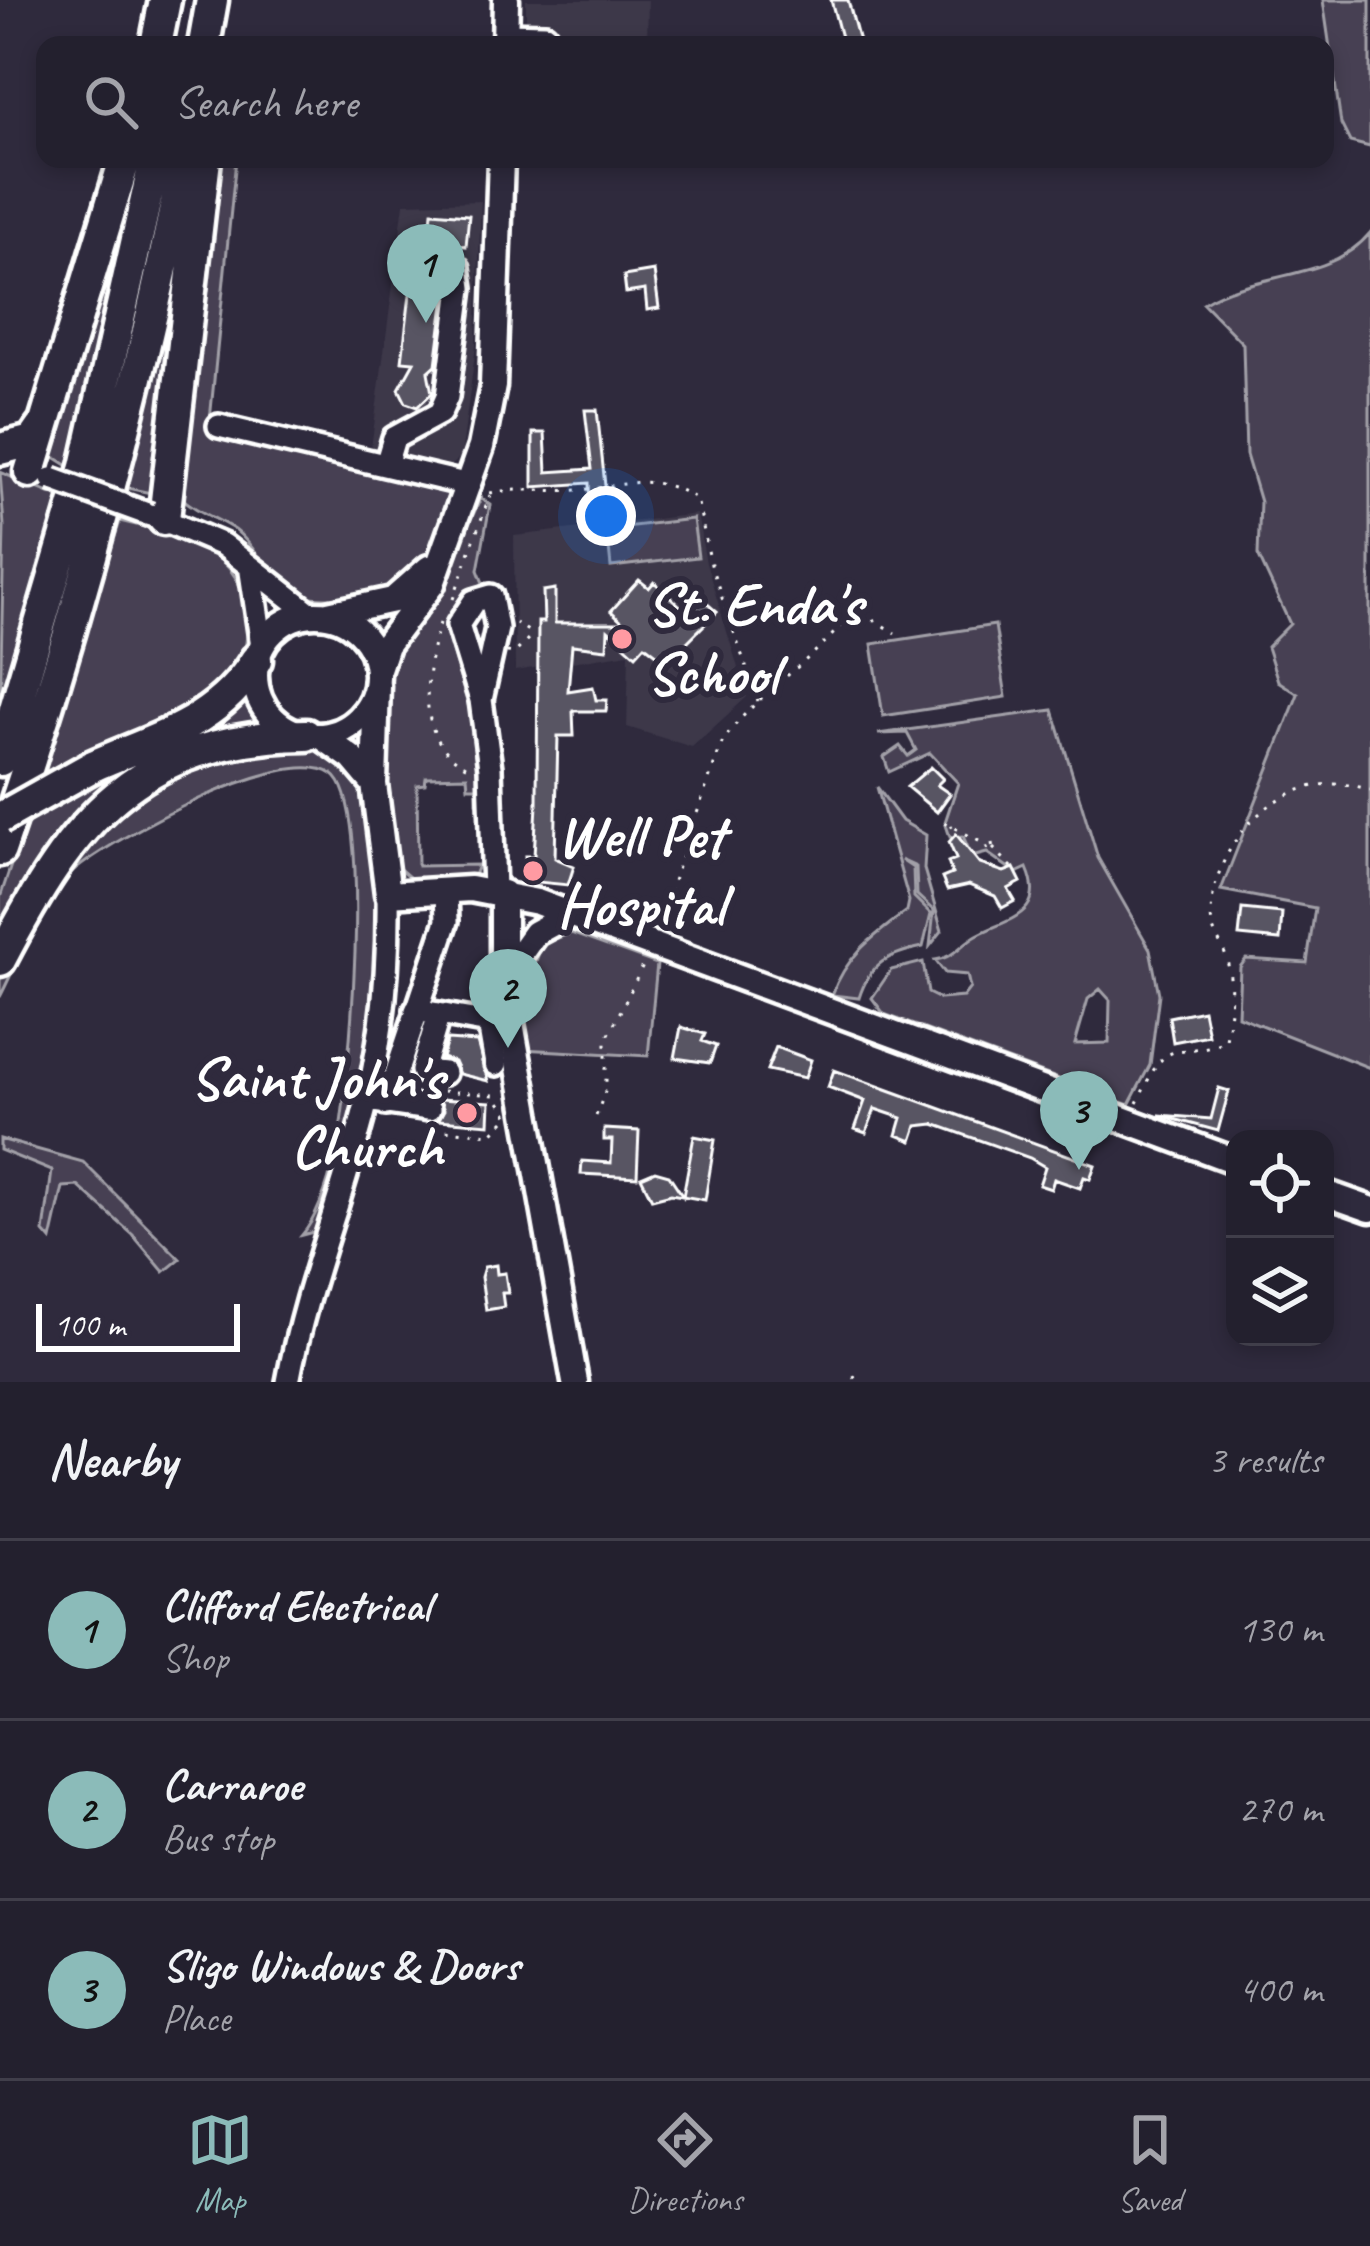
<!DOCTYPE html>
<style>
:root{--surface:#23202e;--page:#2b2836;--text:#f1f3f6;--muted:#a3a3aa;--line:#403e4a;--accent:#8bbbb9}
body{margin:0;font-family:Caveat,sans-serif;background:var(--page);color:var(--text)}
.controls{position:absolute;right:36px;bottom:36px;display:grid;overflow:hidden;border-radius:24px;box-shadow:0 6px 18px #0003}
.controls button{width:108px;height:108px;display:grid;place-items:center;padding:0;border:0;border-bottom:3px solid var(--line);background:var(--surface);color:var(--text);font:60px sans-serif}
.scale{position:absolute;left:36px;bottom:30px;width:204px;box-sizing:border-box;padding-left:12px;border:6px solid #fff;border-top:0;font-size:33px;line-height:42px;white-space:nowrap;color:#fff;-webkit-text-stroke:9px #2f2a3d;paint-order:stroke}
.you{position:absolute;left:606px;top:516px;width:42px;height:42px;margin:-30px;border:9px solid #fff;border-radius:50%;background:#1a73e8;box-shadow:0 0 0 18px #1a73e833}
.badge{display:grid;place-items:center;width:78px;height:78px;border-radius:50%;background:var(--accent);color:#111;font-size:39px;font-weight:700}
.pin{position:absolute;translate:-50% -99px;filter:drop-shadow(0 3px 6px #0008)}
.pin::after{content:'';position:absolute;top:63px;width:42px;height:36px;background:inherit;clip-path:polygon(0 0,100% 0,50% 100%)}
.list{margin:0;padding:0;list-style:none}
h2{display:flex;justify-content:space-between;align-items:center;height:156px;margin:0;padding:0 48px;font-size:51px}
h2 small{font-size:39px;font-weight:400;color:var(--muted)}
.list li{display:grid;grid-template-columns:78px 1fr auto;gap:36px;align-items:center;box-sizing:border-box;height:180px;padding:0 48px;border-top:3px solid var(--line)}
.list b{display:block;font-size:45px;white-space:nowrap}
.list p{margin:0;font-size:39px;white-space:nowrap;color:var(--muted)}
.list em{font-size:39px;font-style:normal;color:var(--muted)}
.icon{flex:none;width:66px;height:66px;fill:none;stroke:currentColor;stroke-width:2;stroke-linecap:round;stroke-linejoin:round}
.map{position:relative;flex:none;width:1370px;height:1382px;overflow:hidden}
.search{position:absolute;background:var(--surface);box-shadow:0 6px 18px #0003;left:36px;right:36px;top:36px;height:132px;display:flex;align-items:center;gap:30px;box-sizing:border-box;padding:0 42px;border-radius:24px;color:var(--muted);font-size:45px}
.sheet{height:696px;background:var(--surface)}
nav{display:flex;justify-content:space-around;align-items:center;box-sizing:border-box;height:168px;border-top:3px solid var(--line);background:var(--surface);font-size:33px;color:var(--muted)}
nav a{display:grid;justify-items:center;gap:6px}
nav .on{color:var(--accent)}
.map>svg:first-child{display:block}
.built{fill:#3c3749}
.green{fill:#464152;stroke:#a2a0a8;stroke-width:3;fill-rule:evenodd}
.building{fill:#595564;stroke:#fff;stroke-width:3}
.lines{fill:none;stroke-linecap:round;stroke-linejoin:round}
.minor-casing{stroke:#fff;stroke-width:30}
.major-casing{stroke:#fff;stroke-width:33}
.highway-casing{stroke:#fff;stroke-width:39}
.path{stroke:#fff;stroke-width:3;stroke-dasharray:3 9;stroke-linecap:butt}
.minor{stroke:#2f2a3d;stroke-width:21}
.major{stroke:#2f2a3d;stroke-width:24}
.highway{stroke:#2f2a3d;stroke-width:30}
.minor-bridge-casing{stroke:#fff;stroke-width:30;stroke-linecap:butt}
.highway-bridge-casing{stroke:#fff;stroke-width:39;stroke-linecap:butt}
.minor-bridge{stroke:#2f2a3d;stroke-width:21}
.highway-bridge{stroke:#2f2a3d;stroke-width:30}
.poi-dot{fill:#ff9aa2;stroke:#2f2a3d;stroke-width:4.5}
.labels{text-anchor:middle;dominant-baseline:central;stroke-width:12;stroke-linejoin:round;paint-order:stroke}
.poi-label{font-size:60px;font-weight:bold;fill:#fff;stroke:#2f2a3d;text-anchor:start}
</style>
<div class="map">
<svg width="1370" height="1382" viewBox="0 0 1370 1382">
<rect width="100%" height="100%" fill="#2f2a3d"/>
<filter id="ink" filterUnits="userSpaceOnUse"><feTurbulence type="fractalNoise" baseFrequency=".00833" numOctaves="2"/><feDisplacementMap in="SourceGraphic" scale="24" xChannelSelector="R" yChannelSelector="G"/><feConvolveMatrix kernelMatrix="1 2 1 2 8 2 1 2 1" color-interpolation-filters="sRGB"/></filter>
<g filter="url(#ink)">
<path class="built" d="M526,0H648L647,45H526Z
M481,201L476,346L461,457L447,468L371,448L404,203Z
M697,514L706,563L747,697L692,747L627,727L629,653L515,671L514,536Z"/>
<path class="green" d="M1323,0H1370V147L1350,142L1341,124Z
M132,159H141L70,467L48,453Z
M213,159H236L209,430L449,488L455,496C428,556 413,598 339,598C320,598 301,599 285,587C265,572 255,545 235,530C216,517 197,513 180,496Z
M1370,233V1068L1238,1016L1240,967L1246,959L1307,963L1315,908L1221,890L1298,694L1278,681L1267,647L1290,624L1258,555L1260,502L1246,455L1243,344L1203,303C1254,271 1330,282 1370,233Z
M178,268L156,494L127,488Z
M0,472L61,498L0,712L4,526Z
M481,498L490,505L478,570L483,583L456,610L447,635L476,731L482,802H477V787H468L467,776L426,777L425,784L417,785L418,866L478,865L472,881L416,883L395,865L378,764L394,650L440,584Z
M693,519L698,557L611,567L607,529Z
M120,521C147,528 177,534 202,547C263,578 258,658 216,701L37,782Z
M995,625L1006,697L883,716L872,644Z
M244,702L258,726L157,760L0,936V898L29,811Z
M1053,710L1098,858L1150,949L1159,994L1150,1065L1129,1105L884,1014L872,998L891,970L923,962L928,993L940,999L963,997L970,988L967,975L945,973L935,960C954,958 961,944 977,935C1010,918 1047,914 1027,868L1016,873L987,853L972,857L963,836L950,837L945,822L958,783L930,753L889,772L884,757L900,746L908,756L916,750L907,733L878,734ZM1100,989L1110,1000L1109,1043L1075,1044L1088,999Z
M276,747C295,750 324,748 341,756C365,768 367,808 370,831C389,977 364,1094 317,1231L302,1235C320,1214 330,1177 336,1151C349,1096 375,802 332,774C284,743 114,838 74,871C44,896 18,962 0,997V977L19,938L91,833L187,765Z
M877,787L902,821L926,835L924,869L942,931L930,946L934,911L917,895L916,867L901,860L913,868L914,897L931,914L923,947C888,954 870,963 859,998L832,995C847,954 874,936 907,911L909,901Z
M571,933L657,964L648,1056L522,1049L527,987L542,944Z
M0,1139L83,1162L180,1259L164,1272L133,1235L78,1186L63,1187L51,1240L44,1232L52,1171L0,1150Z"/>
<path class="building" d="M831,0H848L860,45H843Z
M432,212L469,215L466,246L429,242Z
M654,271L659,308L647,310L645,290L626,293L624,276Z
M412,278L444,283L446,288L436,365L428,372L432,393L417,407L406,403L399,389L414,362L402,361Z
M585,410H597L606,495H615V516L590,517L589,483L533,487V433H545L547,472L592,469Z
M639,580L649,588L654,582L689,614L702,599L717,612L667,662L645,645L636,655L608,630L607,649L572,645L568,691L593,687L596,700H607L606,711H573L574,736H558L555,858L574,866L568,885L527,881L525,856H534L537,805L538,622H544L543,591L555,589V623H624L611,611Z
M931,767L943,779L937,785L950,794L937,812L907,787Z
M956,834L980,864L1004,872L1014,868L1021,882L1008,889L1015,901L1002,908L995,896L969,885L947,890L942,878L952,874L948,862L956,859L949,842Z
M1242,909L1282,913L1280,940L1239,936Z
M1203,1010L1208,1035L1173,1042L1169,1017Z
M681,1027L705,1034L702,1041L716,1046L710,1063L675,1058Z
M447,1040L477,1042L488,1081L459,1074L454,1062L442,1058Z
M776,1047L811,1060L805,1078L767,1070Z
M834,1070L1095,1165L1090,1179L1084,1177L1080,1188L1054,1179L1051,1189L1039,1185L1045,1167L1030,1158L934,1124L917,1126L912,1141L897,1135L902,1118L875,1109L866,1133L855,1129L865,1101L828,1087Z
M1219,1088L1229,1091L1218,1131L1159,1115L1211,1119Z
M439,1099L490,1102L489,1124L438,1120L444,1110Z
M604,1129L639,1131L637,1177L581,1174L582,1161L611,1163L612,1140H604Z
M694,1136L715,1140L705,1200L671,1194L652,1199L641,1177L655,1171L669,1175L683,1196Z
M496,1265L497,1274L505,1273L508,1293H502L504,1307L486,1310L481,1277L484,1267Z"/>
<g class="lines">
<g class="minor-casing">
<path id="minor" d="M505,34L545,35L544,45
M219,426L469,485
M386,465L394,438L440,413L447,397L461,288L458,268L415,257
M154,516L223,545L310,613
M251,572L262,646
M481,700L497,628L491,596L474,601L458,625L481,700L490,768L494,891
M416,1010L489,1023L496,1064
M439,1014L422,1071L444,1073
M374,1101L429,1109
M386,1104L447,921L446,891
M288,1382C306,1283 345,1193 368,1096C384,1029 389,963 388,894"/>
</g>
<g class="major-casing">
<path id="major" d="M505,45L506,0
M255 675a61 61 0 1 1 122 0a61 61 0 1 1-122 0Z
M328,614L393,600L429,568
M378,669L386,645L432,584L481,447L493,386L501,159
M377,685L374,784L388,894L470,889L537,902L1235,1161
M321,736L352,758L374,784
M503,893V978L575,1382
M503,978L535,933L570,914
M1325,1193L1370,1209"/>
</g>
<g class="highway-casing">
<path id="highway" d="M156,45L165,0
M204,45L212,0
M0,449L32,441L41,428
M30,472L125,159
M164,519L205,159
M0,760L86,467L155,159
M93,766C158,737 218,723 256,660
M0,850C78,624 138,394 185,159
M0,960C73,820 136,738 306,735"/>
</g>
<path class="path" d="M490,493C518,487 548,492 577,490C628,487 648,470 697,499L712,569L758,701
M453,599L490,495
M440,623C425,671 412,742 470,768
M507,652L515,653L528,639V631L516,623
M945,822L986,845
M951,825L956,834
M992,843L993,849L988,850L986,845Z
M993,848L1018,873
M657,926L722,743C751,697 806,667 843,623L872,619L895,633
M431,1090L494,1095L509,1116L491,1134L430,1129Z
M1137,1103C1144,1090 1151,1070 1162,1059C1177,1044 1203,1055 1226,1039C1231,1011 1235,974 1222,947C1215,934 1211,929 1211,913C1215,833 1290,763 1370,790
M596,1116L606,1089V1040L644,964
M854,1376L856,1382"/>
<use href="#minor" class="minor"/>
<use href="#major" class="major"/>
<use href="#highway" class="highway"/>
<g class="minor-bridge-casing">
<path id="minor-bridge" d="M52,479L150,515"/>
</g>
<g class="highway-bridge-casing">
<path id="highway-bridge" d="M0,818L93,766"/>
</g>
<use href="#minor-bridge" class="minor-bridge"/>
<use href="#highway-bridge" class="highway-bridge"/>
</g>
</g>
<g class="poi-dot">
<circle cx="622" cy="639" r="12"/>
<circle cx="533" cy="871" r="12"/>
<circle cx="467" cy="1113" r="12"/>
</g>
<g class="labels">
<g class="poi-label">
<text x="646" y="604">St. Enda's<tspan x="646" dy="69">School</tspan></text>
<text x="557" y="836">Well Pet<tspan x="557" dy="69">Hospital</tspan></text>
<text x="443" y="1078" text-anchor="end">Saint John's<tspan x="443" dy="69">Church</tspan></text>
</g>
</g>
</svg>
<div class="controls">
<button><svg class="icon" aria-label="locate" viewBox="0 0 24 24"><circle cx="12" cy="12" r="6"/><path d="M12 2v4M12 18v4M2 12h4M18 12h4"/></svg></button>
<button><svg class="icon" aria-label="layers" viewBox="0 0 24 24"><path d="M12 4l9 5-9 5-9-5zM3 14l9 5 9-5"/></svg></button>
</div>
<div class="scale">100 m</div>
<div class="you"></div>
<div class="pin badge" style="left:426px;top:323px">1</div>
<div class="pin badge" style="left:508px;top:1048px">2</div>
<div class="pin badge" style="left:1079px;top:1170px">3</div>
<div class="search"><svg class="icon" aria-label="search" viewBox="0 0 24 24"><circle cx="10" cy="10" r="6"/><path d="M15 15l6 6"/></svg>Search here</div>
</div>
<section class="sheet">
<h2>Nearby<small>3 results</small></h2>
<ul class="list">
<li><span class="badge">1</span><div><b>Clifford Electrical</b><p>Shop</p></div><em>130 m</em></li>
<li><span class="badge">2</span><div><b>Carraroe</b><p>Bus stop</p></div><em>270 m</em></li>
<li><span class="badge">3</span><div><b>Sligo Windows &amp; Doors</b><p>Place</p></div><em>400 m</em></li>
</ul>
</section>
<nav>
<a class="on"><svg class="icon" aria-label="map" viewBox="0 0 24 24"><path d="M3 6l6-2 6 2 6-2v14l-6 2-6-2-6 2zM9 4v14M15 6v14"/></svg>Map</a>
<a><svg class="icon" aria-label="directions" viewBox="0 0 24 24"><path d="M12 3l9 9-9 9-9-9zM9 14v-3h6M13 9l2 2-2 2"/></svg>Directions</a>
<a><svg class="icon" aria-label="saved" viewBox="0 0 24 24"><path d="M7 4h10v16l-5-4-5 4z"/></svg>Saved</a>
</nav>
